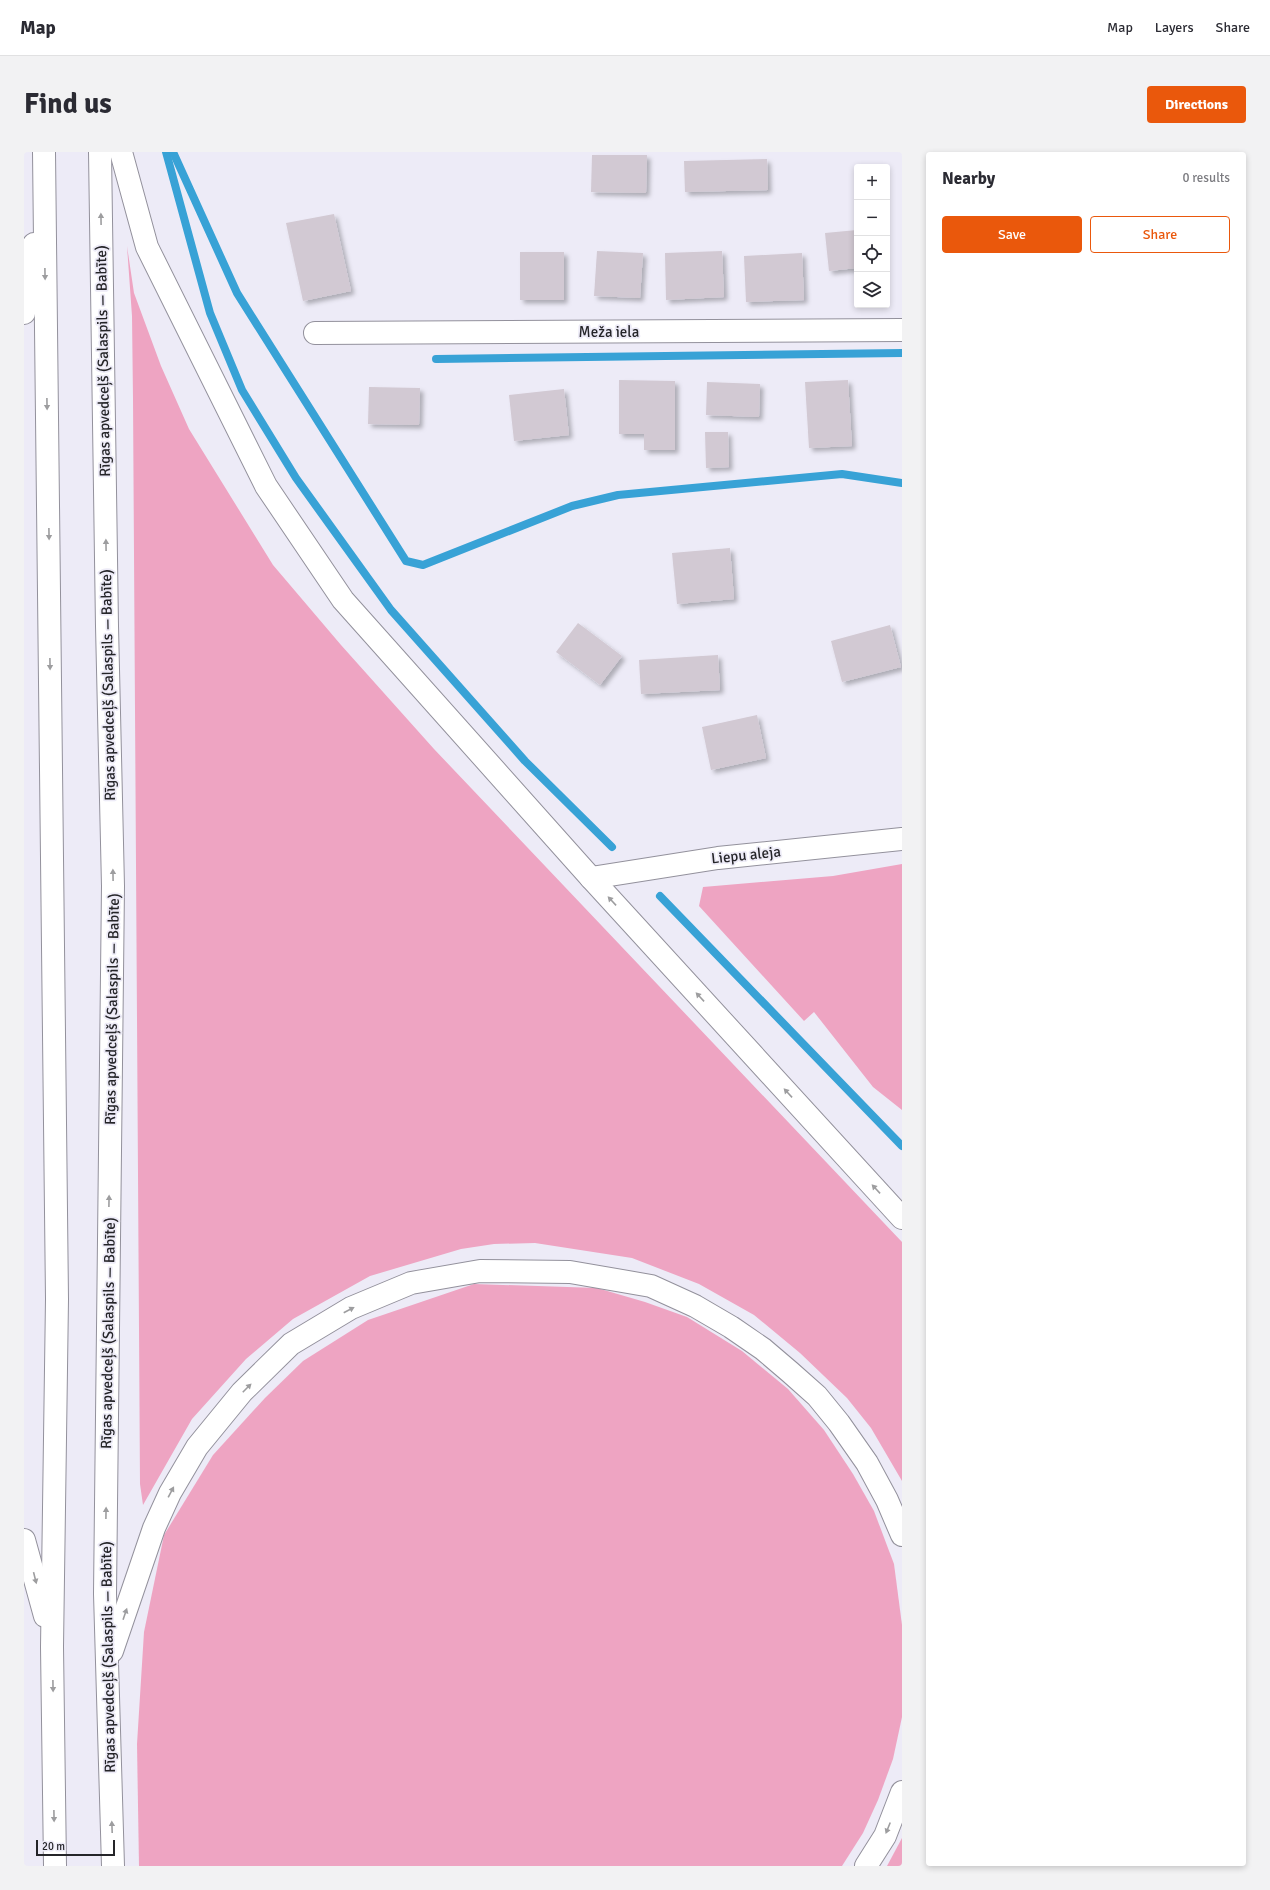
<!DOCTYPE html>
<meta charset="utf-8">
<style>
:root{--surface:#fff;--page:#f2f2f3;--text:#2b2b33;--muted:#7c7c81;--line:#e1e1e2;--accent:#ea580c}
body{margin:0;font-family:Signika,sans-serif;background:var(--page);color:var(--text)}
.controls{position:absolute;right:12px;top:12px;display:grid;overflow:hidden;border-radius:4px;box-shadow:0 2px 6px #0003}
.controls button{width:36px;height:36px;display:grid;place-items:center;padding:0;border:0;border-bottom:1px solid var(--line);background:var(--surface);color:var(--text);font:20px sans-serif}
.scale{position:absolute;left:12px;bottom:10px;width:79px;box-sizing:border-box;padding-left:4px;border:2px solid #252529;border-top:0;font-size:11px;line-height:14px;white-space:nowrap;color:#252529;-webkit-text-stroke:3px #edebf7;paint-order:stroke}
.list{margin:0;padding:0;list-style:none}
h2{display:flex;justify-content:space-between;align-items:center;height:52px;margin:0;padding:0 16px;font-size:17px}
h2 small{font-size:13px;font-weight:400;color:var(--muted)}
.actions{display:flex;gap:8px;padding:12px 16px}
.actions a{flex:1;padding:9px 0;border:1px solid var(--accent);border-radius:4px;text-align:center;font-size:14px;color:var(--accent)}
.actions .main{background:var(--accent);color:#fff}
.icon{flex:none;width:22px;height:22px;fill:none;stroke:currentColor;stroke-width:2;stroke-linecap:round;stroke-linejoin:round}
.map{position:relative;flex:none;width:878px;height:1714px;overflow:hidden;border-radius:4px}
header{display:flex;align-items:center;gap:24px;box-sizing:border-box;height:56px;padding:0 20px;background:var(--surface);border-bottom:1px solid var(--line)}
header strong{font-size:19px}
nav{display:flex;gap:22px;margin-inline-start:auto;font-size:14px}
.intro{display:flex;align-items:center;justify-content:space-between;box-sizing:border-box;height:96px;padding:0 24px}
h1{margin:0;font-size:28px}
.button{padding:10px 18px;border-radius:4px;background:var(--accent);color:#fff;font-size:14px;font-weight:700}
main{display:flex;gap:24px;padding:0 24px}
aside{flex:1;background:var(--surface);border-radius:4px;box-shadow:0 2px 6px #0003}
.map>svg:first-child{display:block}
.green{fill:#eea4c2}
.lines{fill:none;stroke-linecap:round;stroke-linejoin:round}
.stream{stroke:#38a2d6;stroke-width:8}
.building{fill:#d2c9d3;filter:url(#shadow)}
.street-casing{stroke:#93919c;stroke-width:24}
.secondary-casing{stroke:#93919c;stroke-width:24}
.highway-casing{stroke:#93919c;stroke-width:24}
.street{stroke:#fff;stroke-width:22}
.secondary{stroke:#fff;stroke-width:22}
.highway{stroke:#fff;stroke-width:22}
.oneway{fill:#9d9d9f}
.labels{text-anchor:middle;stroke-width:3.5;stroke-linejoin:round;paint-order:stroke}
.street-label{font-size:15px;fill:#252529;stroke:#edebf7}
</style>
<header>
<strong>Map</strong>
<nav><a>Map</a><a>Layers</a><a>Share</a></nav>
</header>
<div class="intro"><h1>Find us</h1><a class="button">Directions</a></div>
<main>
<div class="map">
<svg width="878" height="1714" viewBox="0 0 878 1714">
<defs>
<filter id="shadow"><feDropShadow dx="3.5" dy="3.5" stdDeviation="2" flood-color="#0004"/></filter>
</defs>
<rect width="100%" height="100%" fill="#edebf7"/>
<g class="green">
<path d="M103,94L110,141L137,214L165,277L249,413L317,493L410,597L878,1090V1329L847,1276L823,1246L776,1201L730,1163L675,1132L608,1106L511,1091L470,1092L437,1097L346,1124L269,1167L222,1207L168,1267L119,1353L116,1332L109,247L108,164Z"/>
<path d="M878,712V958L849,935L790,860L780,869L675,754L679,735L809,724Z"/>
<path d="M450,1132L573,1136L621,1150L663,1165L718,1199L764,1237L800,1278L829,1322L850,1359L870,1412L878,1473V1565L869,1607L854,1648L839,1681L818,1714H115L113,1592L120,1480L140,1383L189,1303L241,1246L279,1209L344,1168Z"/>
<path d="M878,1686V1714H863Z"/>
</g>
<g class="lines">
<g class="stream">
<path d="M142,0L186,161L218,238L272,326L367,458L501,609L588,695"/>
<path d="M149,0L213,141L382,409L399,413L548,354L594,343L818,322L878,331"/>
<path d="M412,207L878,201"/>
<path d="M636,744L878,994"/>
</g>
</g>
<g class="building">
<path d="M568,3H623L622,41L567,40Z"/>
<path d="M743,7L744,38L661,40L660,9Z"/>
<path d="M310,62L327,139L279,149L262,71Z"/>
<path d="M833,78V116L805,119L801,81Z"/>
<path d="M573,99L619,101L616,146L570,144Z"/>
<path d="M698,99L700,145L642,148L641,101Z"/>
<rect x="496" y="100" width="44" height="48"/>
<path d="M778,101L780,148L722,150L720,104Z"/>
<path d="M595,228L651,229V298H620V282H595Z"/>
<path d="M824,228L828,294L785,296L781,230Z"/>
<path d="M683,230L736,232L735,265L682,263Z"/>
<path d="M345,235L396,236L395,273L344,272Z"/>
<path d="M540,237L545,283L490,289L485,243Z"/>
<path d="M681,280H704L705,315L682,316Z"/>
<path d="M706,396L710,447L653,452L648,401Z"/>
<path d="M554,471L598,504L576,533L532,500Z"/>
<path d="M866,473L877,515L818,530L807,489Z"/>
<path d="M694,503L696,538L617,542L615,508Z"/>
<path d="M733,563L742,606L687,618L678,575Z"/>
</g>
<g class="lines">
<defs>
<path id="street" d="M291,181L878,178"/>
<path id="secondary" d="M567,726L694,706L878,687"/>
<g id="highway">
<path d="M20,0L33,1147L28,1495L31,1714"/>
<path d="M76,0L83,474L89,734L81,1442L89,1714"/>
<path d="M97,0L123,95L242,334L319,448L567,726L878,1066"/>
<path d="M0,161L10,92"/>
<path d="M0,1388L21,1464"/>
<path d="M88,1499L130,1376L146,1341L173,1295L218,1240L267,1192L327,1156L387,1131L456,1119L546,1120L627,1134L671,1154L707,1175L739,1197L766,1220L793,1244L815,1271L843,1311L863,1348L878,1383"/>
<path d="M842,1714L861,1684L878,1640"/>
</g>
</defs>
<use href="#street" class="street-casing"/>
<use href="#secondary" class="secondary-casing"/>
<use href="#highway" class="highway-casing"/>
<use href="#street" class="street"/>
<use href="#secondary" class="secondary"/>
<use href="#highway" class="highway"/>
</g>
<defs><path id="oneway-solid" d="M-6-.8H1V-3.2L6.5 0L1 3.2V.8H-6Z"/></defs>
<g class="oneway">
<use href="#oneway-solid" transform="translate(77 67) rotate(-91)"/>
<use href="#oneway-solid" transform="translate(21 122) rotate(89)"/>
<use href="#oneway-solid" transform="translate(23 252) rotate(89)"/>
<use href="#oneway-solid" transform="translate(25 382) rotate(89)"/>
<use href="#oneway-solid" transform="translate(82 393) rotate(-91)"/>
<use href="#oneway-solid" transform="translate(26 512) rotate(89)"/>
<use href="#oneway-solid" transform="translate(89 723) rotate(-91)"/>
<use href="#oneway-solid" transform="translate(588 749) rotate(-133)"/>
<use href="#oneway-solid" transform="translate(676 845) rotate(-133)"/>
<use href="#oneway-solid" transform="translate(764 941) rotate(-133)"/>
<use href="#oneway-solid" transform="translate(852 1037) rotate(-133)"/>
<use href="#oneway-solid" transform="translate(85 1049) rotate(-89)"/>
<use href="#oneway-solid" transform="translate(325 1158) rotate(-28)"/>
<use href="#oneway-solid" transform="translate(223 1236) rotate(-45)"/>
<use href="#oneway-solid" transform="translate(147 1340) rotate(-62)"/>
<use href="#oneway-solid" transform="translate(82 1361) rotate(-89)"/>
<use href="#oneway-solid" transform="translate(11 1426) rotate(76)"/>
<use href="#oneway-solid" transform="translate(101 1462) rotate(-71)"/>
<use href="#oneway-solid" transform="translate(29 1534) rotate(89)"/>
<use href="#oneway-solid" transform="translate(30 1664) rotate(89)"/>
<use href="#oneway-solid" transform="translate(88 1675) rotate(-92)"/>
<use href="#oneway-solid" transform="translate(864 1676) rotate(112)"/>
</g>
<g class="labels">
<g class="street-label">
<text x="585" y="185">Meža iela</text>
<text transform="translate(79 209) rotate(-91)" y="5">Rīgas apvedceļš (Salaspils — Babīte)</text>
<text transform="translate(84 533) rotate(-91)" y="5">Rīgas apvedceļš (Salaspils — Babīte)</text>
<text transform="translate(722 703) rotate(-6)" y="5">Liepu aleja</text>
<text transform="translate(88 857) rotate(-89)" y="5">Rīgas apvedceļš (Salaspils — Babīte)</text>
<text transform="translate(84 1181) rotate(-89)" y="5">Rīgas apvedceļš (Salaspils — Babīte)</text>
<text transform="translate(84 1505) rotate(-91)" y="5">Rīgas apvedceļš (Salaspils — Babīte)</text>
</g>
</g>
</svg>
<div class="controls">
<button>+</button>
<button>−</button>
<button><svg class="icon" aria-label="locate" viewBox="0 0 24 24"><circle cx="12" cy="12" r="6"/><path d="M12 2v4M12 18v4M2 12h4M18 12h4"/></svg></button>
<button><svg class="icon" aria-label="layers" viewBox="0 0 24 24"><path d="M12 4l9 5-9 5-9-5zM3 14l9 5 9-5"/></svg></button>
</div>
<div class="scale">20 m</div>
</div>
<aside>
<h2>Nearby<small>0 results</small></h2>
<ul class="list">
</ul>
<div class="actions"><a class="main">Save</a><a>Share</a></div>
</aside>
</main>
